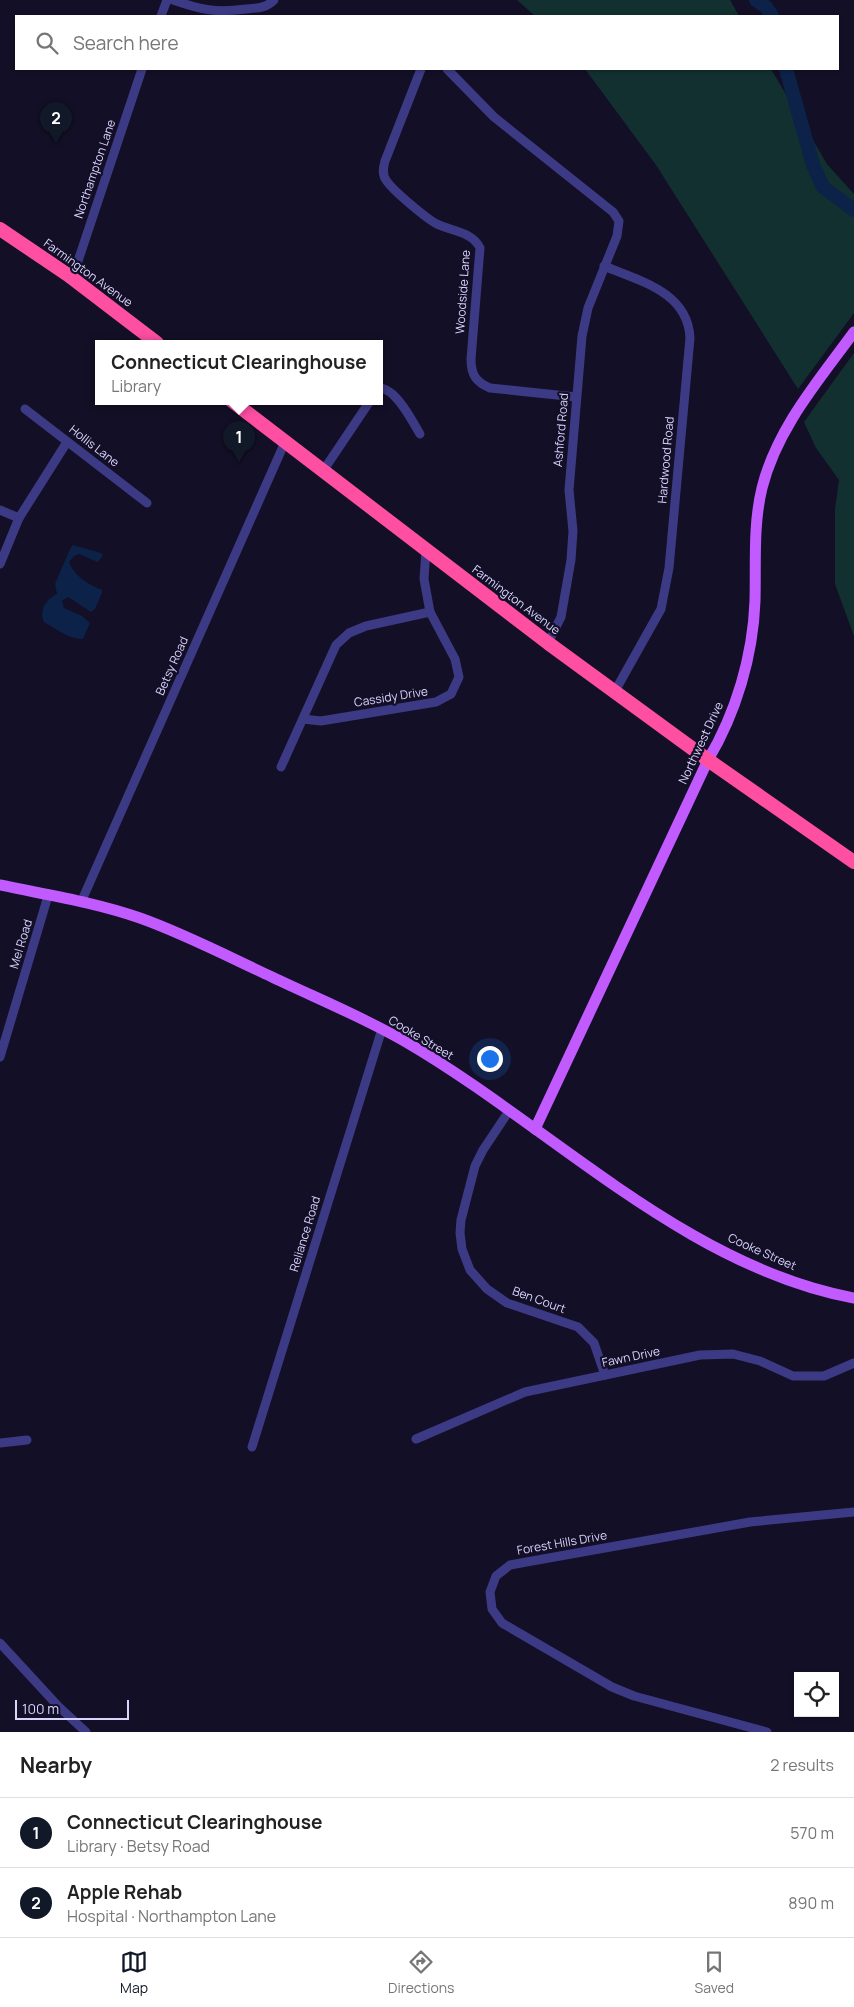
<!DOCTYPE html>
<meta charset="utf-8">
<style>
:root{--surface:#fff;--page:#f6f6f6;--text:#222;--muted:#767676;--line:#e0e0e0;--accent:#111827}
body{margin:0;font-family:Manrope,sans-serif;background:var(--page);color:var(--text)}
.controls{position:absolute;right:15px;bottom:15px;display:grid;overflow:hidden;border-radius:0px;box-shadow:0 1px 4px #0004}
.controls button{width:45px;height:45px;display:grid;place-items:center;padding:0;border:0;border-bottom:1px solid var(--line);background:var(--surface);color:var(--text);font:25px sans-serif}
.scale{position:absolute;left:15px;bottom:12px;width:114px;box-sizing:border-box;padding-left:5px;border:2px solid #d9d4ff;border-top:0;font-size:14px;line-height:18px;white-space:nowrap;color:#d9d4ff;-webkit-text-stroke:4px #130f26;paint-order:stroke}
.you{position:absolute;left:489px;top:1058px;width:18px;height:18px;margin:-12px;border:4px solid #fff;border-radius:50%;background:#1a73e8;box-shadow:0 0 0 8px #1a73e833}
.badge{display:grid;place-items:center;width:32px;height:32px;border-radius:50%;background:var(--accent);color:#fff;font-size:16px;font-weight:700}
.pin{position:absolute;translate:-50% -41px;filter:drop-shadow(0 1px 2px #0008)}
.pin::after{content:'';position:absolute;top:26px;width:18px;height:15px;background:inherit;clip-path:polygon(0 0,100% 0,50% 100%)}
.popup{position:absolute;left:95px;top:340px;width:288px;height:65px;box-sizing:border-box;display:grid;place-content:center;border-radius:0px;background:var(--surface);filter:drop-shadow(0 1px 4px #0005);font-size:16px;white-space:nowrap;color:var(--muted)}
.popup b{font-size:19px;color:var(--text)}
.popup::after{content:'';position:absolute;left:50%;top:100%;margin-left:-10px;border:10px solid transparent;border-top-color:var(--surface)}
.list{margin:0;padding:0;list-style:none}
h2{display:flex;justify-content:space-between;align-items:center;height:65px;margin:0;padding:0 20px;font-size:21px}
h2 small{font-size:16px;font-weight:400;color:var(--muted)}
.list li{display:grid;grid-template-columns:32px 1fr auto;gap:15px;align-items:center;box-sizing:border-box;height:70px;padding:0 20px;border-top:1px solid var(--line)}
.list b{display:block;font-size:19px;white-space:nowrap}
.list p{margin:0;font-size:16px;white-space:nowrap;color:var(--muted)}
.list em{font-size:16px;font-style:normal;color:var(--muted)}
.icon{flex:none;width:28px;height:28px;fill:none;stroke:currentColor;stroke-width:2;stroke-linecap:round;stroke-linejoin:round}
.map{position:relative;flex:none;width:854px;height:1732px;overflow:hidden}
.search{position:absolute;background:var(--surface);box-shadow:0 1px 4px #0004;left:15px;right:15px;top:15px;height:55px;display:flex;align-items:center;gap:12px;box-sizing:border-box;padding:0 18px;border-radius:0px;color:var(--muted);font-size:19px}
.sheet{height:205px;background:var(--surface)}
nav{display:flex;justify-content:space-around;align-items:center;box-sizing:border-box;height:70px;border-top:1px solid var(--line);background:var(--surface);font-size:14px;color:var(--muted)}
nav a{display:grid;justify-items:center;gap:2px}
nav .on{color:var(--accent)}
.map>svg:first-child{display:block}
.green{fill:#12302f}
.water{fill:#0c2248}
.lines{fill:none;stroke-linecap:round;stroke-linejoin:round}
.river{stroke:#0c2248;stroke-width:14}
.minor{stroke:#3d3a85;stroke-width:9}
.major{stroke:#c25bff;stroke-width:11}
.highway{stroke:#ff4fa3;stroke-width:14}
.labels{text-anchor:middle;stroke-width:4.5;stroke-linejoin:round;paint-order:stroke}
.street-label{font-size:12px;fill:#d9d4ff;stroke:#130f26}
</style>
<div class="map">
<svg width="854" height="1732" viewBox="0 0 854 1732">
<rect width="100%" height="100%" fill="#130f26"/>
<g class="green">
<path d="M517,0H730L739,16H535Z"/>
<path d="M585,69H771L827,164L854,194V313L798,389L656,165Z"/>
<path d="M854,353V636L835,584V509L839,480L816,448L804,422Z"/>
</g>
<path class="water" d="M73,545L101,553L103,556L98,562L79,554L74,556L69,562C75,577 88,584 102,590V593L95,609L91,612L68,597L62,601L64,608L82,616L90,623L83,639C70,640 55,628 44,622C39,610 46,599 57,594L55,584L70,549Z"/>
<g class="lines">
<g class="river">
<path d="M756,0L766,7L772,16"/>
<path d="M786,69L813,165L823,187L854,210"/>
</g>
<g class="minor">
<path d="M173,0C202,10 215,13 246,9C258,8 266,8 274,0"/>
<path d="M161,16L167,0"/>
<path d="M421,69L385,161C383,168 382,174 386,180C392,190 427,219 437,224C451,231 473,232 480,248L471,359C471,375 476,382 490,388L576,397"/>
<path d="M447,69L494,117L613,212L619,221L617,236L588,308L582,336L569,490L573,531L571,560L561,617L548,643"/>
<path d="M604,266C640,281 688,292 690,338L669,568L661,609L615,691"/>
<path d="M68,275L77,264L142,69"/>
<path d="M379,388C396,388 412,421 420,434"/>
<path d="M25,409L147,503"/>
<path d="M323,471L370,401"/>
<path d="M0,510L19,518"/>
<path d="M0,564L19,518L67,442"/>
<path d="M303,719L321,721L436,702L451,694L459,677L455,659L430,612"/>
<path d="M281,767L336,645L349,633L366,626L430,612L424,579L426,550"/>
<path d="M82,900L285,442"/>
<path d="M0,1057L48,896"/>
<path d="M509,1111L483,1150L475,1166L461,1220L460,1233L462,1249L470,1270L487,1289L507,1303L578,1327L594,1343L605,1375"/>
<path d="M416,1439L525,1392L700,1355L733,1354L760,1361L793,1376H824L854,1363"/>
<path d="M0,1443L27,1440"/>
<path d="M252,1447L382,1029"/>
<path d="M0,1643L58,1706L86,1732"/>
<path d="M767,1732L634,1696L612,1687L502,1623L492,1609L490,1592L496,1576L510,1565L532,1561L750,1522L854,1512"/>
</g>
<g class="major">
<path d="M0,885C47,895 94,902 140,918C185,934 229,957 272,977C316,998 363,1017 406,1042C550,1126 686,1267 854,1298"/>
<path d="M535,1129L708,760C736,713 753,656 755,601C756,563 753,525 762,488C777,428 819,380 854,332"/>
</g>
<g class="highway">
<path d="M0,229L68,275L157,343"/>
<path d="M232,401L548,643L708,760L854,862"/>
</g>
</g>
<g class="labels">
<g class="street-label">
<text transform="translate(95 169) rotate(-71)" y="4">Northampton Lane</text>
<text transform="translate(88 273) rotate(36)" y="4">Farmington Avenue</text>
<text transform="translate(463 292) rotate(-86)" y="4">Woodside Lane</text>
<text transform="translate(561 430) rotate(-85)" y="4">Ashford Road</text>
<text transform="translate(94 446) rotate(38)" y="4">Hollis Lane</text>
<text transform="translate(666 460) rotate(-85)" y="4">Hardwood Road</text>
<text transform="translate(516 600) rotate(37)" y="4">Farmington Avenue</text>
<text transform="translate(172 666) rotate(-66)" y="4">Betsy Road</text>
<text transform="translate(391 697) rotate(-9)" y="4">Cassidy Drive</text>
<text transform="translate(701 743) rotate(-65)" y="4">Northwest Drive</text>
<text transform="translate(21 944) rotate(-73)" y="4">Mel Road</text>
<text transform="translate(421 1038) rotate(31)" y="4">Cooke Street</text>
<text transform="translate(305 1234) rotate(-73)" y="4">Reliance Road</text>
<text transform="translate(762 1252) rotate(24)" y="4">Cooke Street</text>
<text transform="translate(539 1300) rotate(20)" y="4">Ben Court</text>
<text transform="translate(631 1357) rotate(-12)" y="4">Fawn Drive</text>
<text transform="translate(562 1543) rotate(-10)" y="4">Forest Hills Drive</text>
</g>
</g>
</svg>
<div class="controls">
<button><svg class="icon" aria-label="locate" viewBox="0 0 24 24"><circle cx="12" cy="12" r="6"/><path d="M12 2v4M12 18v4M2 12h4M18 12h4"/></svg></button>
</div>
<div class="scale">100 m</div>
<div class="you"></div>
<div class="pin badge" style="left:239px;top:462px">1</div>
<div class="popup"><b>Connecticut Clearinghouse</b>Library</div>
<div class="pin badge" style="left:56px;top:143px">2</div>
<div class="search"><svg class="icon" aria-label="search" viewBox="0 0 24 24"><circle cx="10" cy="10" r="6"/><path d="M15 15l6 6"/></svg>Search here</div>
</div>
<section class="sheet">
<h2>Nearby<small>2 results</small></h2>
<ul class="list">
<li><span class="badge">1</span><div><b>Connecticut Clearinghouse</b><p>Library · Betsy Road</p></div><em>570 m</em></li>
<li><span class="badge">2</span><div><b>Apple Rehab</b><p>Hospital · Northampton Lane</p></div><em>890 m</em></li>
</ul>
</section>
<nav>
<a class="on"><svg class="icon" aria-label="map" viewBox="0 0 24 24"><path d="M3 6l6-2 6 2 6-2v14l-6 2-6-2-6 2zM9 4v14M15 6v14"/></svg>Map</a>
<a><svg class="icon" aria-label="directions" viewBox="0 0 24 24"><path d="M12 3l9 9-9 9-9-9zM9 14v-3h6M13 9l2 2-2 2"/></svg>Directions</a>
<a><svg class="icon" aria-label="saved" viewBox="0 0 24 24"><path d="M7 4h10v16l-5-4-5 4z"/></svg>Saved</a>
</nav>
